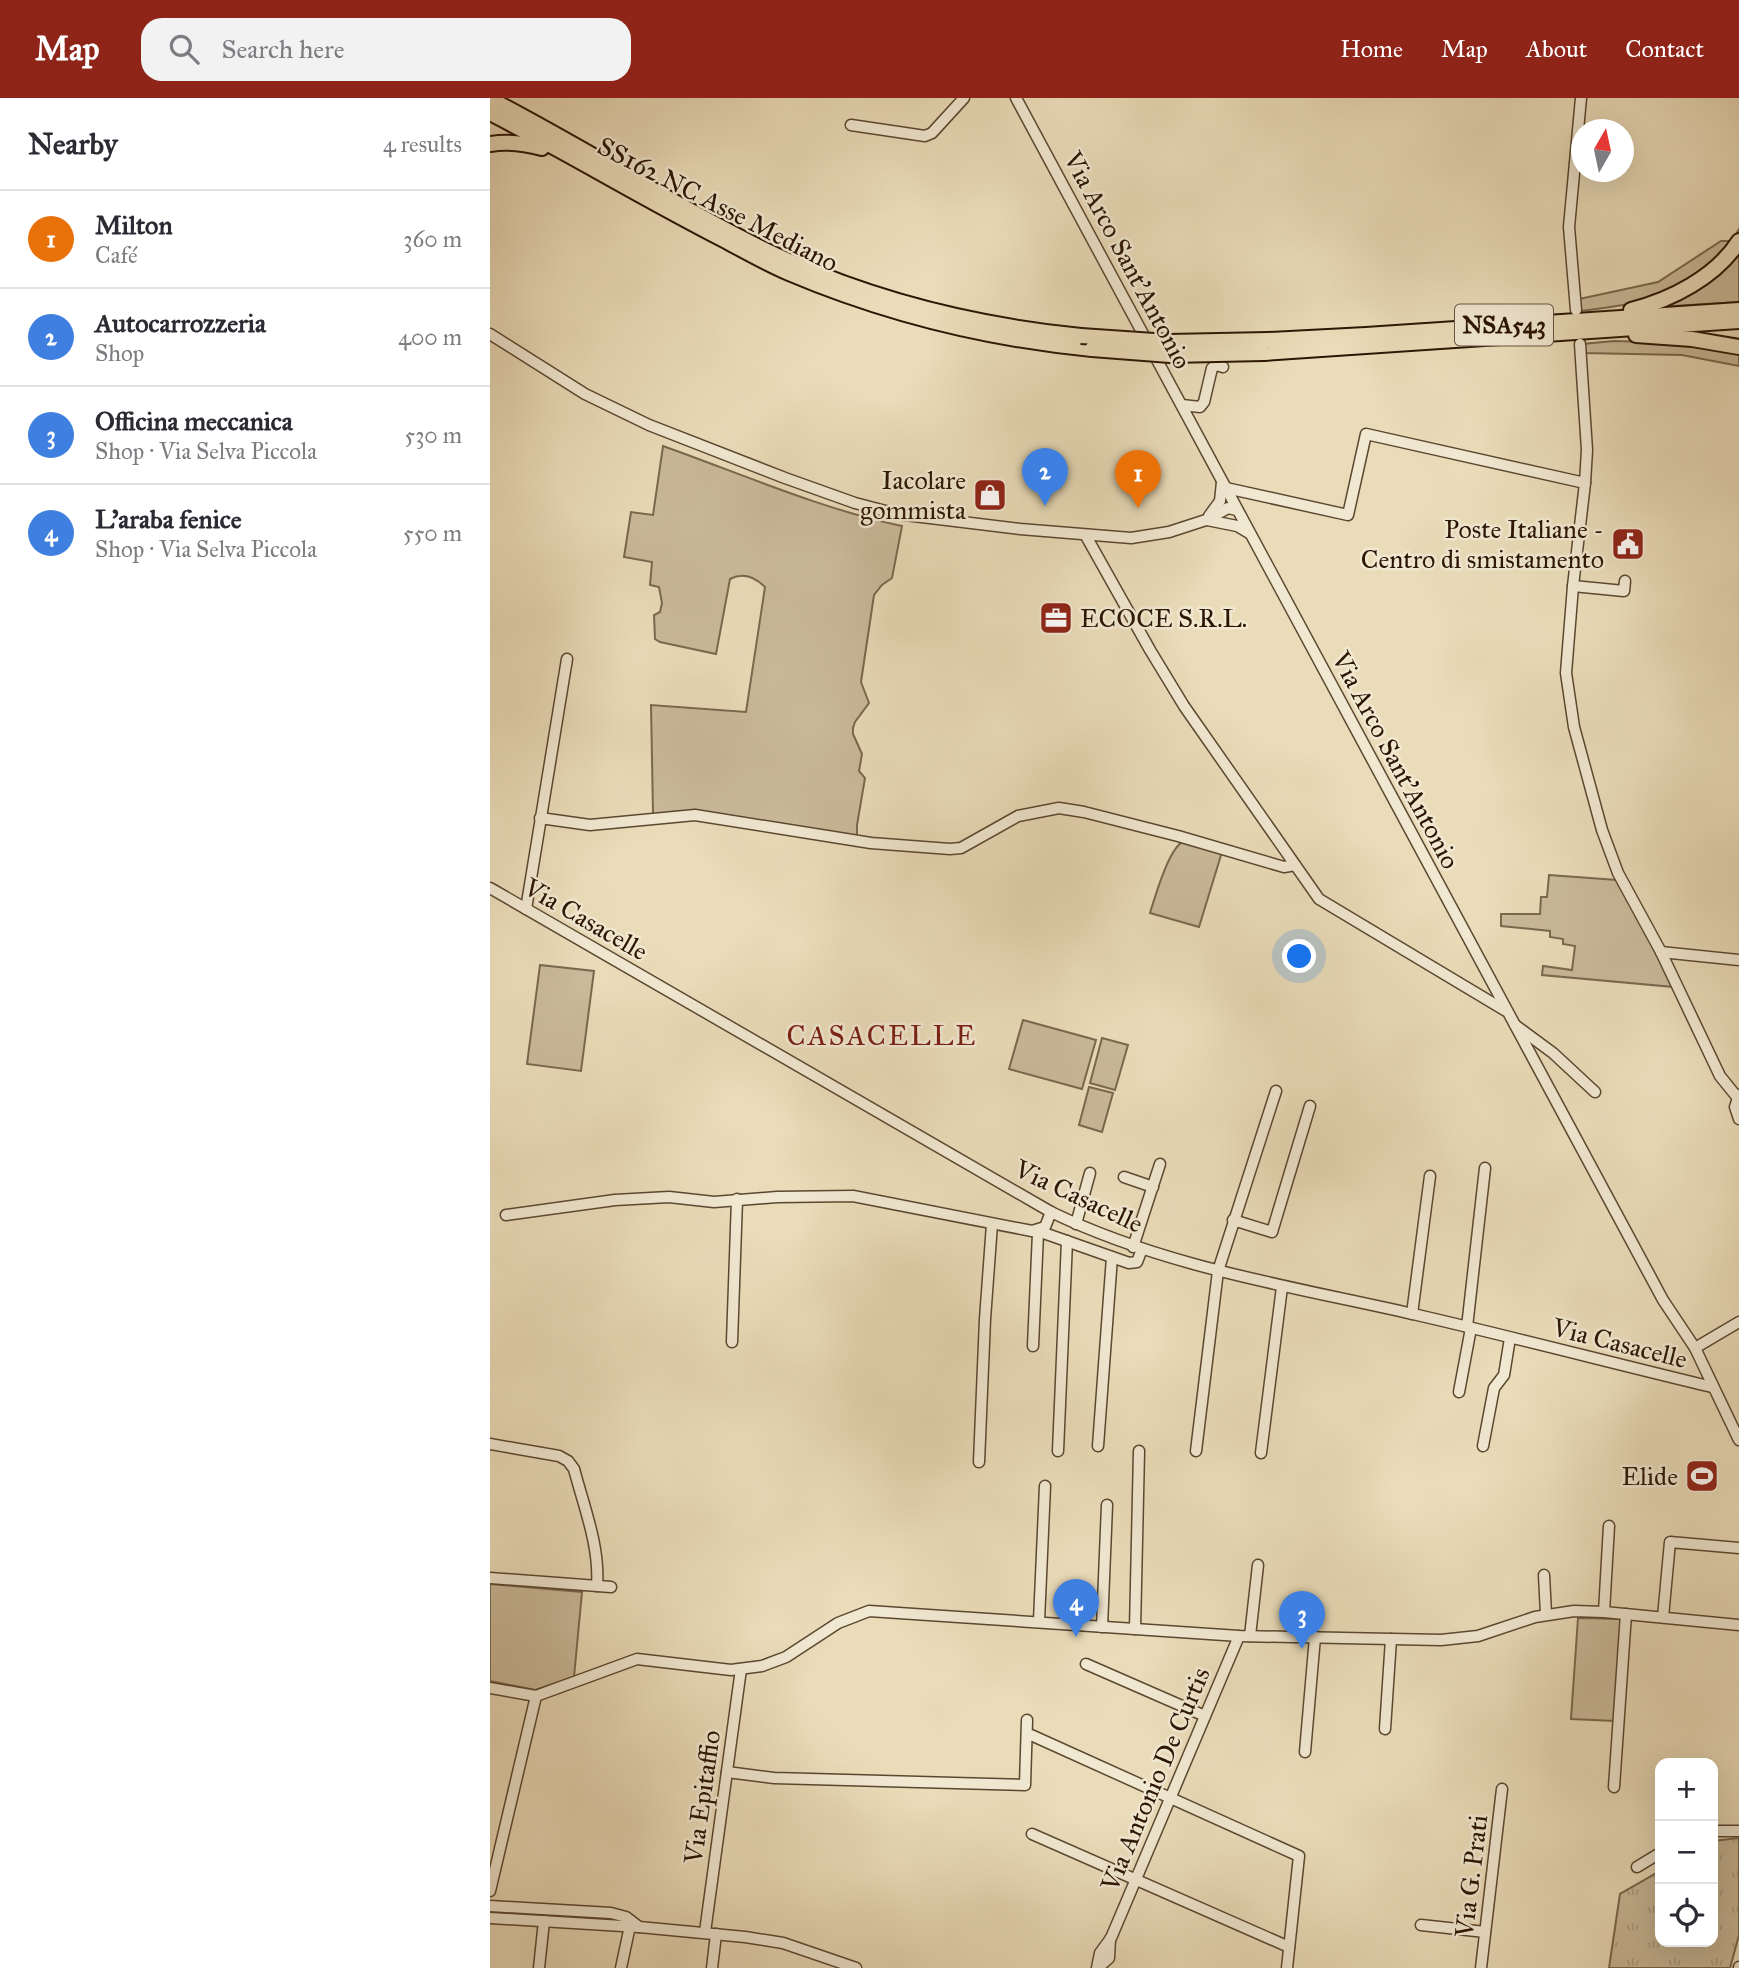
<!DOCTYPE html>
<meta charset="utf-8">
<style>
:root{--surface:#fff;--page:#f2f2f3;--text:#2b2b33;--muted:#7c7c81;--line:#e1e1e2;--accent:#8f2418}
body{margin:0;font-family:"IM FELL Great Primer",serif;background:var(--page);color:var(--text)}
.controls{position:absolute;right:21px;bottom:21px;display:grid;overflow:hidden;border-radius:14px;box-shadow:0 7px 28px #0002}
.controls button{width:63px;height:63px;display:grid;place-items:center;padding:0;border:0;border-bottom:2px solid var(--line);background:var(--surface);color:var(--text);font:35px sans-serif}
.compass{position:absolute;left:1081px;top:21px;width:63px;height:63px;border-radius:50%;background:var(--surface);box-shadow:0 7px 28px #0002;rotate:9deg}
.you{position:absolute;left:810px;top:859px;width:24px;height:24px;margin:-18px;border:5px solid #fff;border-radius:50%;background:#1a73e8;box-shadow:0 0 0 10px #1a73e833}
.badge{display:grid;place-items:center;width:46px;height:46px;border-radius:50%;background:var(--accent);color:#fff;font-size:23px;font-weight:700}
.pin{position:absolute;translate:-50% -58px;filter:drop-shadow(0 2px 4px #0008)}
.pin::after{content:'';position:absolute;top:37px;width:24px;height:21px;background:inherit;clip-path:polygon(0 0,100% 0,50% 100%)}
.list{margin:0;padding:0;list-style:none}
h2{display:flex;justify-content:space-between;align-items:center;height:91px;margin:0;padding:0 28px;font-size:30px}
h2 small{font-size:23px;font-weight:400;color:var(--muted)}
.list li{display:grid;grid-template-columns:46px 1fr auto;gap:21px;align-items:center;box-sizing:border-box;height:98px;padding:0 28px;border-top:2px solid var(--line)}
.list b{display:block;font-size:26px;white-space:nowrap}
.list p{margin:0;font-size:23px;white-space:nowrap;color:var(--muted)}
.list em{font-size:23px;font-style:normal;color:var(--muted)}
.icon{flex:none;width:38px;height:38px;fill:none;stroke:currentColor;stroke-width:2;stroke-linecap:round;stroke-linejoin:round}
.map{position:relative;flex:none;width:1249px;height:1870px;overflow:hidden}
header{display:flex;align-items:center;gap:42px;box-sizing:border-box;height:98px;padding:0 35px;background:var(--accent);color:#fff}
header strong{font-size:33px}
nav{display:flex;gap:38px;margin-inline-start:auto;font-size:24px}
.search{width:490px;height:63px;background:var(--page);display:flex;align-items:center;gap:18px;box-sizing:border-box;padding:0 24px;border-radius:21px;color:var(--muted);font-size:26px}
main{display:flex}
aside{flex:1;background:var(--surface)}
.map>svg:first-child{display:block}
.grass{fill:#caba9a;stroke:#7a684e;stroke-width:2}
.park{fill:url(#park-tufts);stroke:#7a684e;stroke-width:2}
.lines{fill:none;stroke-linecap:round;stroke-linejoin:round}
.minor-casing{stroke:#5b4730;stroke-width:13}
.highway-casing{stroke:#2b1503;stroke-width:18}
.minor{stroke:#f1e8d2;stroke-width:10}
.highway{stroke:#eadcb9;stroke-width:14}
.highway-bridge-casing{stroke:#2b1503;stroke-width:18;stroke-linecap:butt}
.highway-bridge{stroke:#eadcb9;stroke-width:14}
.labels{text-anchor:middle;stroke-width:5;stroke-linejoin:round;paint-order:stroke}
.shield{fill:#f1e8d2;stroke:#665441;stroke-width:2}
.shield-label{font-size:24px;font-weight:bold;fill:#2b1503}
.street-label{font-size:26px;fill:#2b1503;stroke:#f1e8d2}
.poi-label{font-size:26px;fill:#2b1503;stroke:#f1e8d2;text-anchor:end}
.neighbourhood-label{font-size:28px;letter-spacing:2px;fill:#7a1f14;stroke:#f1e8d2}
</style>
<header>
<strong>Map</strong>
<div class="search"><svg class="icon" aria-label="search" viewBox="0 0 24 24"><circle cx="10" cy="10" r="6"/><path d="M15 15l6 6"/></svg>Search here</div>
<nav><a>Home</a><a>Map</a><a>About</a><a>Contact</a></nav>
</header>
<main>
<aside>
<h2>Nearby<small>4 results</small></h2>
<ul class="list">
<li><span class="badge" style="background:#e8710a">1</span><div><b>Milton</b><p>Café</p></div><em>360 m</em></li>
<li><span class="badge" style="background:#3f7fe0">2</span><div><b>Autocarrozzeria</b><p>Shop</p></div><em>400 m</em></li>
<li><span class="badge" style="background:#3f7fe0">3</span><div><b>Officina meccanica</b><p>Shop · Via Selva Piccola</p></div><em>530 m</em></li>
<li><span class="badge" style="background:#3f7fe0">4</span><div><b>L'araba fenice</b><p>Shop · Via Selva Piccola</p></div><em>550 m</em></li>
</ul>
</aside>
<div class="map">
<svg width="1249" height="1870" viewBox="0 0 1249 1870">
<defs>
<pattern id="park-tufts" width="24" height="20" patternUnits="userSpaceOnUse" patternTransform="scale(1.75)"><rect width="24" height="20" fill="#caba9a"/><path d="M3 7l-1-3M5 7V3M7 7l1-3M15 17l-1-3M17 17v-4M19 17l1-3" fill="none" stroke="#ae9f83"/></pattern>
</defs>
<rect width="100%" height="100%" fill="#eadcb9"/>
<filter id="stains"><feTurbulence type="fractalNoise" baseFrequency=".00286" numOctaves="4"/><feColorMatrix values="0 0 0 0 .2 0 0 0 0 .09 0 0 0 0 .02 0 0 0 .5 -.17"/></filter>
<radialGradient id="worn" r=".72"><stop offset=".6" stop-color="#630" stop-opacity="0"/><stop offset="1" stop-color="#630" stop-opacity=".3"/></radialGradient>
<g class="grass">
<path d="M1249,131V147C1229,160 1211,175 1190,187C1161,205 1124,209 1090,213L1089,201L1168,184L1231,143H1242Z"/>
<path d="M1249,153V204L1168,209Z"/>
<path d="M1124,243L1195,245L1249,254V268L1192,257L1093,255L1092,246Z"/>
<path d="M173,348C249,375 334,412 412,428L402,480L392,487L384,497L371,584L379,605L365,624L363,630V636L372,656L369,673L375,680L367,727V739L164,717L163,715L161,607L256,614L275,489C265,479 253,474 240,481L226,556L170,544L165,541L164,517L170,514L172,505L169,489L160,487L162,464L134,459L141,414L163,417Z"/>
<path d="M694,743L732,754L709,829L660,815C665,799 679,749 694,743Z"/>
<path d="M1059,777L1127,782L1184,889L1052,877L1053,868L1082,872L1085,848L1073,846V841L1060,839V833L1011,828V816H1050L1051,799H1057Z"/>
<path d="M50,867L104,873L91,973L37,966Z"/>
<path d="M533,922L606,942L592,991L519,971Z"/>
<path d="M612,940L638,947L625,992L600,985Z"/>
<path d="M599,989L623,995L612,1034L589,1027Z"/>
<path d="M0,1486L92,1494L84,1579L45,1592L0,1583Z"/>
<path d="M1088,1520L1133,1521L1125,1623L1081,1621Z"/>
</g>
<path class="park" d="M1249,1740V1837L1240,1870H1119L1130,1796L1170,1773V1844H1223V1743Z"/>
<g class="lines">
<defs>
<g id="minor">
<path d="M526,0L1173,1202L1205,1250L1249,1342"/>
<path d="M361,27L435,38L442,35L474,0"/>
<path d="M1086,212L1079,129L1091,0"/>
<path d="M0,236L95,296L159,327L295,380L365,405L407,416L530,431L641,440L679,434L716,422L738,410L747,412"/>
<path d="M1090,246L1097,352L1095,385"/>
<path d="M692,307L710,309L714,304L722,270L727,267L733,269"/>
<path d="M736,390L858,417L876,336L1095,385L1083,488L1076,575L1084,629L1112,732L1128,775L1171,854L1230,978L1247,999"/>
<path d="M719,418L730,403L732,384"/>
<path d="M717,422L747,428L759,435"/>
<path d="M596,438L660,552L694,608L829,801L1016,913"/>
<path d="M1083,488L1134,493L1135,483"/>
<path d="M50,720L100,727L205,717L381,745L460,751L471,750L528,718L569,710L594,714L688,738L794,769L805,767"/>
<path d="M0,790L561,1114C675,1169 800,1188 923,1216C1023,1239 1122,1265 1222,1289"/>
<path d="M36,811L77,561"/>
<path d="M1171,854L1249,862"/>
<path d="M1025,927L1063,955L1105,994"/>
<path d="M1249,997L1245,1009L1249,1021"/>
<path d="M634,1079L663,1089"/>
<path d="M16,1117L125,1102L179,1099L224,1104L287,1099L363,1098L542,1133L555,1129L561,1114"/>
<path d="M743,1122L782,1134L820,1008"/>
<path d="M586,1126L600,1075"/>
<path d="M548,1133L639,1165L647,1164L652,1151"/>
<path d="M643,1149L670,1066"/>
<path d="M922,1216L940,1078"/>
<path d="M977,1229L995,1070"/>
<path d="M242,1244L247,1101"/>
<path d="M543,1248L548,1135"/>
<path d="M1205,1250L1249,1224"/>
<path d="M969,1294L981,1230"/>
<path d="M0,1346L69,1358L78,1363L84,1371C94,1409 110,1449 107,1488"/>
<path d="M608,1348L622,1159"/>
<path d="M993,1348L1004,1290L1014,1277L1020,1240"/>
<path d="M568,1353L577,1143"/>
<path d="M706,1353L728,1173L786,993"/>
<path d="M771,1355L792,1189"/>
<path d="M489,1364L495,1221L502,1126"/>
<path d="M1054,1477L1056,1516"/>
<path d="M0,1480L121,1489"/>
<path d="M1114,1514L1119,1428"/>
<path d="M1173,1519L1180,1444L1249,1450"/>
<path d="M549,1523L555,1388"/>
<path d="M612,1529L617,1407"/>
<path d="M645,1531L649,1353"/>
<path d="M760,1538L768,1467"/>
<path d="M596,1566L715,1618"/>
<path d="M0,1590L46,1598L147,1561L241,1572L272,1568L296,1559L348,1525L379,1513L749,1538L951,1542L988,1538L1045,1519L1084,1513L1114,1514L1249,1527"/>
<path d="M895,1631L901,1541"/>
<path d="M541,1637L809,1758L797,1870"/>
<path d="M815,1654L825,1539"/>
<path d="M237,1674L284,1680L535,1687L537,1622"/>
<path d="M1124,1689L1136,1516"/>
<path d="M1223,1733H1249"/>
<path d="M542,1736L799,1849"/>
<path d="M1147,1769L1170,1755"/>
<path d="M0,1793L46,1598"/>
<path d="M0,1808L121,1815L136,1819L149,1829"/>
<path d="M0,1820L149,1829L255,1839L293,1845L366,1870"/>
<path d="M931,1827L995,1834"/>
<path d="M215,1834L251,1571"/>
<path d="M49,1870L54,1823"/>
<path d="M131,1870L141,1823"/>
<path d="M222,1870L226,1836"/>
<path d="M607,1870L610,1855L621,1840L749,1538"/>
<path d="M608,1870L619,1860L620,1841"/>
<path d="M991,1870L1012,1691"/>
<path d="M1249,1870V1869"/>
</g>
<g id="highway">
<path d="M0,1C93,49 181,106 275,152C374,200 482,227 591,238"/>
<path d="M0,15C80,56 157,103 238,144C258,155 278,166 299,175C396,216 498,241 602,251"/>
<path d="M0,46C18,43 34,45 52,50"/>
<path d="M1141,212C1181,202 1226,179 1249,143"/>
<path d="M1146,237L1202,241L1249,249"/>
<path d="M778,242L876,237L1249,212"/>
<path d="M774,255L1249,223"/>
</g>
</defs>
<use href="#minor" class="minor-casing"/>
<use href="#highway" class="highway-casing"/>
<use href="#minor" class="minor"/>
<use href="#highway" class="highway"/>
<defs>
<g id="highway-bridge">
<path d="M591,238L679,244L778,242"/>
<path d="M602,251L680,257L774,255"/>
</g>
</defs>
<use href="#highway-bridge" class="highway-bridge-casing"/>
<use href="#highway-bridge" class="highway-bridge"/>
</g>
<defs>
<symbol id="shop-square" viewBox="-11 -11 22 22"><rect x="-9" y="-9" width="18" height="18" rx="4" fill="#8f2418" stroke="#f1e8d2"/><path d="M-5-2.5h2.3a2.7 3.5 0 0 1 5.4 0H5L5.5 6h-11ZM-1.5-2.5h3a1.5 2.3 0 0 0-3 0Z" fill="#fff"/></symbol>
<symbol id="civic-square" viewBox="-11 -11 22 22"><rect x="-9" y="-9" width="18" height="18" rx="4" fill="#8f2418" stroke="#f1e8d2"/><path d="M-.6-6.5H3V-4.5H.6V-3L4-1V1h2V6H-6V1h2V-1L-.6-3ZM-1.2 2.5V6h2.4V2.5Z" fill="#fff"/></symbol>
<symbol id="office-square" viewBox="-11 -11 22 22"><rect x="-9" y="-9" width="18" height="18" rx="4" fill="#8f2418" stroke="#f1e8d2"/><path d="M-6-3h4V-5.5h4V-3h4V5H-6ZM-1-4.5V-3h2v-1.5ZM-6 0V1H6V0Z" fill="#fff"/></symbol>
<symbol id="stadium-square" viewBox="-11 -11 22 22"><rect x="-9" y="-9" width="18" height="18" rx="4" fill="#8f2418" stroke="#f1e8d2"/><path d="M0-5a6.5 5 0 1 0 0 10a6.5 5 0 1 0 0-10ZM-3.5-1.8h7v3.6h-7Z" fill="#fff"/></symbol>
</defs>
<g fill-rule="evenodd">
<use href="#shop-square" x="481" y="378" width="38" height="38"/>
<use href="#civic-square" x="1119" y="427" width="38" height="38"/>
<use href="#office-square" x="547" y="501" width="38" height="38"/>
<use href="#stadium-square" x="1193" y="1359" width="38" height="38"/>
</g>
<g class="labels">
<rect class="shield" x="965" y="206.5" width="98" height="41" rx="5"/>
<g class="shield-label">
<text x="1014" y="235">NSA543</text>
</g>
<g class="street-label">
<text transform="translate(228 106) rotate(27)" y="9">SS162 NC Asse Mediano</text>
<text transform="translate(638 162) rotate(62)" y="9">Via Arco Sant'Antonio</text>
<text transform="translate(906 662) rotate(62)" y="9">Via Arco Sant'Antonio</text>
<text transform="translate(96 821) rotate(30)" y="9">Via Casacelle</text>
<text transform="translate(589 1098) rotate(25)" y="9">Via Casacelle</text>
<text transform="translate(1130 1245) rotate(14)" y="9">Via Casacelle</text>
<text transform="translate(665 1681) rotate(-67)" y="9">Via Antonio De Curtis</text>
<text transform="translate(212 1699) rotate(-82)" y="9">Via Epitaffio</text>
<text transform="translate(981 1778) rotate(-83)" y="9">Via G. Prati</text>
</g>
<g class="poi-label">
<text x="476" y="391">Iacolare<tspan x="476" dy="30">gommista</tspan></text>
<text x="1114" y="440">Poste Italiane -<tspan x="1114" dy="30">Centro di smistamento</tspan></text>
<text x="590" y="529" text-anchor="start">ECOCE S.R.L.</text>
<text x="1188" y="1387">Elide</text>
</g>
<g class="neighbourhood-label">
<text x="392" y="947">CASACELLE</text>
</g>
</g>
<rect width="100%" height="100%" filter="url(#stains)"/>
<rect width="100%" height="100%" fill="url(#worn)"/>
</svg>
<div class="controls">
<button>+</button>
<button>−</button>
<button><svg class="icon" aria-label="locate" viewBox="0 0 24 24"><circle cx="12" cy="12" r="6"/><path d="M12 2v4M12 18v4M2 12h4M18 12h4"/></svg></button>
</div>
<svg class="compass" viewBox="-18 -18 36 36"><path d="M0-13l5 13h-10z" fill="#e53935"/><path d="M0 13l5-13h-10z" fill="#7c7c81"/></svg>
<div class="you"></div>
<div class="pin badge" style="left:648px;top:410px;background:#e8710a">1</div>
<div class="pin badge" style="left:555px;top:408px;background:#3f7fe0">2</div>
<div class="pin badge" style="left:812px;top:1551px;background:#3f7fe0">3</div>
<div class="pin badge" style="left:586px;top:1539px;background:#3f7fe0">4</div>
</div>
</main>
